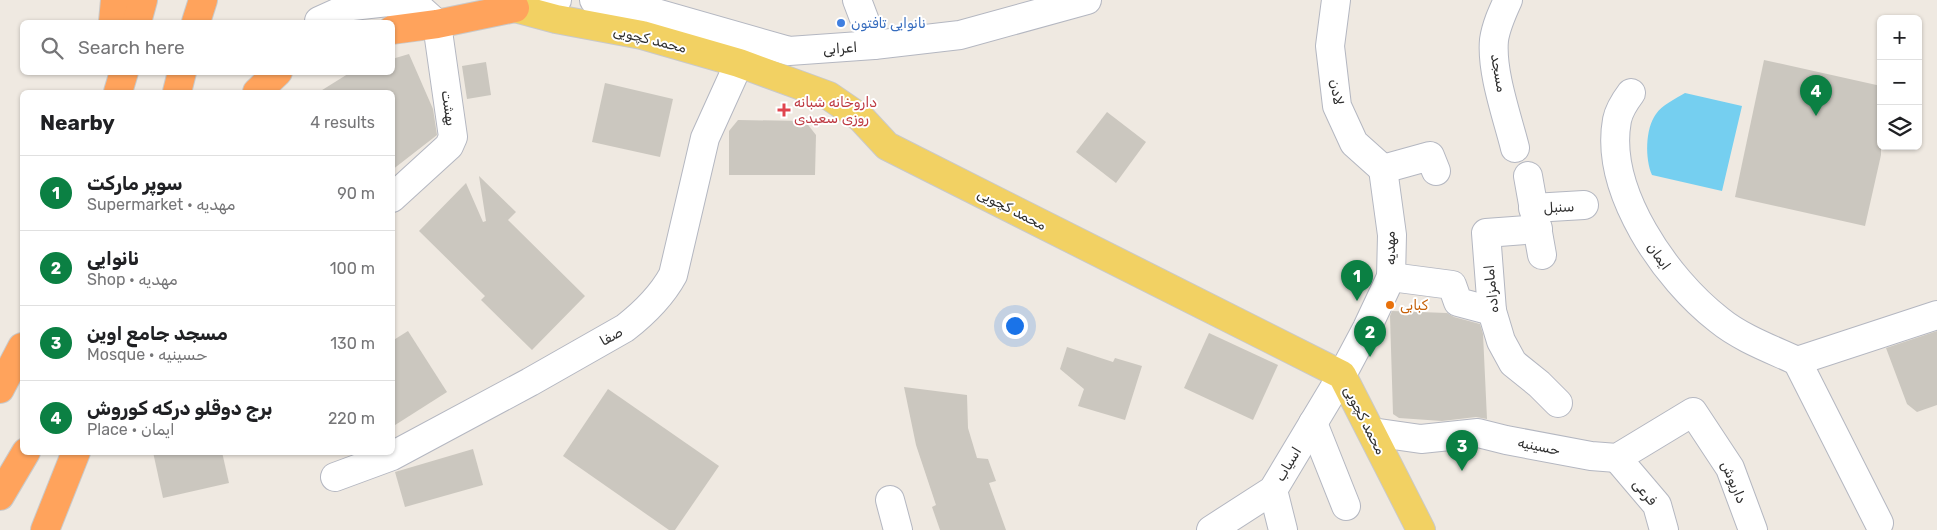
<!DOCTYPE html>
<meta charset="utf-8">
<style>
:root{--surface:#fff;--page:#f6f6f6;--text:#202124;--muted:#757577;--line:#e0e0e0;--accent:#0b8043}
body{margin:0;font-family:Rubik,"Noto Naskh Arabic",sans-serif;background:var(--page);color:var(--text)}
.controls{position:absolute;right:15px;top:15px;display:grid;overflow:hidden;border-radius:8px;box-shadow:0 1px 4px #0004}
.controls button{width:45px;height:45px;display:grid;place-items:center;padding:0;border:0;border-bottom:1px solid var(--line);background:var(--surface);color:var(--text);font:25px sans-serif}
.you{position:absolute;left:1014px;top:325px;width:18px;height:18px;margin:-12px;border:4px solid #fff;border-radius:50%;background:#1a73e8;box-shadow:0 0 0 8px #1a73e833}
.badge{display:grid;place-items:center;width:32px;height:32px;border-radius:50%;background:var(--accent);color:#fff;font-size:16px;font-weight:700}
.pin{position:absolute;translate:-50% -41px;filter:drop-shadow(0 1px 2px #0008)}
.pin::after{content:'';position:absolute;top:26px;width:18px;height:15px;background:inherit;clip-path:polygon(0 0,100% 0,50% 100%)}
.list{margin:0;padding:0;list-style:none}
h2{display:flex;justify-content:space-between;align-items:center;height:65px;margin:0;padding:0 20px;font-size:21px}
h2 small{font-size:16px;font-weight:400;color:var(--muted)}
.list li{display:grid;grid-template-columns:32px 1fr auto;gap:15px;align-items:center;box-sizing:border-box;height:75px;padding:0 20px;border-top:1px solid var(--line)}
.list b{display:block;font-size:19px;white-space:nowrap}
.list p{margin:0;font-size:16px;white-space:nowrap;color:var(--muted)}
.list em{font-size:16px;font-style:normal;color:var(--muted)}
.icon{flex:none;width:28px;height:28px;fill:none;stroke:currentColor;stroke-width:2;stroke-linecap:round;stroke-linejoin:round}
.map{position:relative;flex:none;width:1937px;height:530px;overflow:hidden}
.search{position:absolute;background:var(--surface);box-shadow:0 1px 4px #0004;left:20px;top:20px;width:375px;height:55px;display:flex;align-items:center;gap:12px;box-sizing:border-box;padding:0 18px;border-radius:8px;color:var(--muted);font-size:19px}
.panel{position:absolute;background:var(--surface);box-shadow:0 1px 4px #0004;left:20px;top:90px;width:375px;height:365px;border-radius:8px}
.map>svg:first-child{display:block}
.water{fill:#75cff0}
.building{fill:#cbc7bf}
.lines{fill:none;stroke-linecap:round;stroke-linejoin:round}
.minor-casing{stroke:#b4b7c1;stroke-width:30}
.major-casing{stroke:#c9c9c9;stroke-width:30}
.highway-casing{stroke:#c9c9c9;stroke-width:30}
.minor{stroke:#fff;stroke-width:28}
.major{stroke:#f2d163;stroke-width:28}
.highway{stroke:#ffa35c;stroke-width:28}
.shop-dot{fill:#3f7fe0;stroke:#fff;stroke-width:2}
.health-dot{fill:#e0444e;stroke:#fff;stroke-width:2}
.food-dot{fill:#e8710a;stroke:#fff;stroke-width:2}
.labels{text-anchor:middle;stroke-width:4;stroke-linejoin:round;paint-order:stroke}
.shop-label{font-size:14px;fill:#366cbe;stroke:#fff;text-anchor:start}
.street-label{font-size:14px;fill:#2e2e2e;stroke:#fff}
.health-label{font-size:14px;fill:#be3a42;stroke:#fff;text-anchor:start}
.food-label{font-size:14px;fill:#c56008;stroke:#fff;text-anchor:start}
</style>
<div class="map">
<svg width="1937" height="530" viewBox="0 0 1937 530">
<rect width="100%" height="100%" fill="#efe9e1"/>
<path class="water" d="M1685,93L1742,106L1722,191L1652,175C1645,159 1645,129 1656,114C1662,105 1675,99 1685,93Z"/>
<g class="building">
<path d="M409,54L433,109L437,135L392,170V92H319L351,72H392V59Z"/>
<path d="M1764,60L1881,86V155L1865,226L1735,197Z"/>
<path d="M486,62L491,95L467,99L462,66Z"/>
<path d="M605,83L673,99L660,157L592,142Z"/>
<path d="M1107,112L1146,142L1116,183L1076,152Z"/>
<path d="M738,120L805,121L816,135L815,175H729V131Z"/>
<path d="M479,176L516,212L508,220L585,296L532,350L481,300L485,296L419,231L466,183L483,222L486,221Z"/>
<path d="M1392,311L1447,313L1454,317L1480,324L1483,334L1487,419L1476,417L1442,421L1399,418L1393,414L1390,316Z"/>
<path d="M408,331L447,392L392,427V341Z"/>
<path d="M1937,331V405L1917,412L1907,404L1886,348Z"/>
<path d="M1209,333L1278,365L1253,420L1184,388Z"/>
<path d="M1067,347L1113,362L1115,358L1142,366L1125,420L1078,406L1084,389L1060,369Z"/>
<path d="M904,387L967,395L968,428L977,458L988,459L996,481L989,483L1006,530H940L932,507L936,505L916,445Z"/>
<path d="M608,389L719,466L675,530H669L563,456Z"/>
<path d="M473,449L483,485L405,507L395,472Z"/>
<path d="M153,452H222L229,483L163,498Z"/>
</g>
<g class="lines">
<defs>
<g id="minor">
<path d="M594,0L635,7L789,51L874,45L960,35L1087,0"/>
<path d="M857,0L874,45"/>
<path d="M1336,0L1330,46L1337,106L1354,143L1383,169"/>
<path d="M1508,0C1502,13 1496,26 1494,40C1491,72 1507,116 1515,148"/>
<path d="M515,8L557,0"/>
<path d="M319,21L352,6L388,2L416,5L437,24L453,137L449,146L392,198"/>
<path d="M1631,93C1625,101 1619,110 1617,120C1604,191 1666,279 1719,320C1741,338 1771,349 1797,361"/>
<path d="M1383,169L1430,156L1436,171"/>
<path d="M1528,176L1542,255"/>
<path d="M1533,208L1584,205"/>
<path d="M1538,229L1486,233L1492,311L1501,341L1513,363L1539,384L1558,403"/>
<path d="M1391,277L1452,285L1458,302L1492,311"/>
<path d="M1797,361L1879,523"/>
<path d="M1797,361L1937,315"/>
<path d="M1313,423L1346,506"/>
<path d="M1372,432L1421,439L1478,433L1506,440L1591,456L1617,458L1693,412L1730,468L1753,530"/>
<path d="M1617,458L1657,505L1664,530"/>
<path d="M335,477L392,456L530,382L625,328C643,314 662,295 673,275L705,138L739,63"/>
<path d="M1273,490L1283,530"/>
<path d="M890,500L898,530"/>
<path d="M1211,530L1273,490L1342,375L1367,328L1391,277L1392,235L1383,169"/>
</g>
<path id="major" d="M515,8L556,19L642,35L739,63L829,96L861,118L887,146L1342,375L1421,530"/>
<g id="highway">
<path d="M113,22L115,0"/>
<path d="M137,22L143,0"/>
<path d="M196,22L203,0"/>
<path d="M392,30L437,24L515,8"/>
<path d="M118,92L124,72"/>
<path d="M177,92L182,72"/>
<path d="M257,92L278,72"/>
<path d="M0,389L22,347"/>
<path d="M0,496L26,452"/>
<path d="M45,530L76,452"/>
</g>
</defs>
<use href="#minor" class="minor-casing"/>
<use href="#major" class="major-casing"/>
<use href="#highway" class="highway-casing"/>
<use href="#minor" class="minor"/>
<use href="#major" class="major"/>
<use href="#highway" class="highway"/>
</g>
<circle class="shop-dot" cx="841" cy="23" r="5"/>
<path class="health-dot" d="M781.5 102.5h5v5h5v5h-5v5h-5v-5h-5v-5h5z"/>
<circle class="food-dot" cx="1390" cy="305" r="5"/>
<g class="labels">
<g class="shop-label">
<text x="851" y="28">نانوایی تافتون</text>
</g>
<g class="street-label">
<text transform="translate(650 39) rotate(14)" y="5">محمد کچویی</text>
<text transform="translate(840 48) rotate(-4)" y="5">اعرابی</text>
<text transform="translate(1499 73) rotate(80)" y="5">مسجد</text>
<text transform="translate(1337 92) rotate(81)" y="5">لادن</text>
<text transform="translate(449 108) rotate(82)" y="5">بهشت</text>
<text transform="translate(1559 207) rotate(-3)" y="5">سنبل</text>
<text transform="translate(1012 209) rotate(27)" y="5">محمد کچویی</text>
<text transform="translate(1390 248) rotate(-91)" y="5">مهدیه</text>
<text transform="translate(1659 256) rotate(54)" y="5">ایمان</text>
<text transform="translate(1491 289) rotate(-96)" y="5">امامزاده</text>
<text transform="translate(611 336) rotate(-30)" y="5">صفا</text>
<text transform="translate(1365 420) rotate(63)" y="5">محمد کچویی</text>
<text transform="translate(1539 446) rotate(11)" y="5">حسینیه</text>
<text transform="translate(1288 464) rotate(-59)" y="5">اسیاب</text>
<text transform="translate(1734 482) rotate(67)" y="5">داریوش</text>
<text transform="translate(1645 492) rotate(51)" y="5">فرعی</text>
</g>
<g class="health-label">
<text x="794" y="107">داروخانه شبانه<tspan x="794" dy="16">روزی سعیدی</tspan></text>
</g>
<g class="food-label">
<text x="1400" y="310">کبابی</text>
</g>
</g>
</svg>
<div class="controls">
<button>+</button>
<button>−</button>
<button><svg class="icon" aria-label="layers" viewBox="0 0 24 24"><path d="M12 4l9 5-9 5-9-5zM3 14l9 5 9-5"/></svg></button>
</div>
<div class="you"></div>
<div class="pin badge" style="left:1357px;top:301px">1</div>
<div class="pin badge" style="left:1370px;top:357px">2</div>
<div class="pin badge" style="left:1462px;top:471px">3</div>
<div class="pin badge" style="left:1816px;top:116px">4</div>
<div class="search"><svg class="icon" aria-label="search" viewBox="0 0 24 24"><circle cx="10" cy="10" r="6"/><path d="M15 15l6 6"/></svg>Search here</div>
<section class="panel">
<h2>Nearby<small>4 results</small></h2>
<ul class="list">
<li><span class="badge">1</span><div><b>سوپر مارکت</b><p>Supermarket · مهدیه</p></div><em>90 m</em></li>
<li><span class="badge">2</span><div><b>نانوایی</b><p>Shop · مهدیه</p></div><em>100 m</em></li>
<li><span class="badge">3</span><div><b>مسجد جامع اوین</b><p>Mosque · حسینیه</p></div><em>130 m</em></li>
<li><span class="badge">4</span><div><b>برج دوقلو درکه کوروش</b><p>Place · ایمان</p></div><em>220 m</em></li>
</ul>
</section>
</div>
